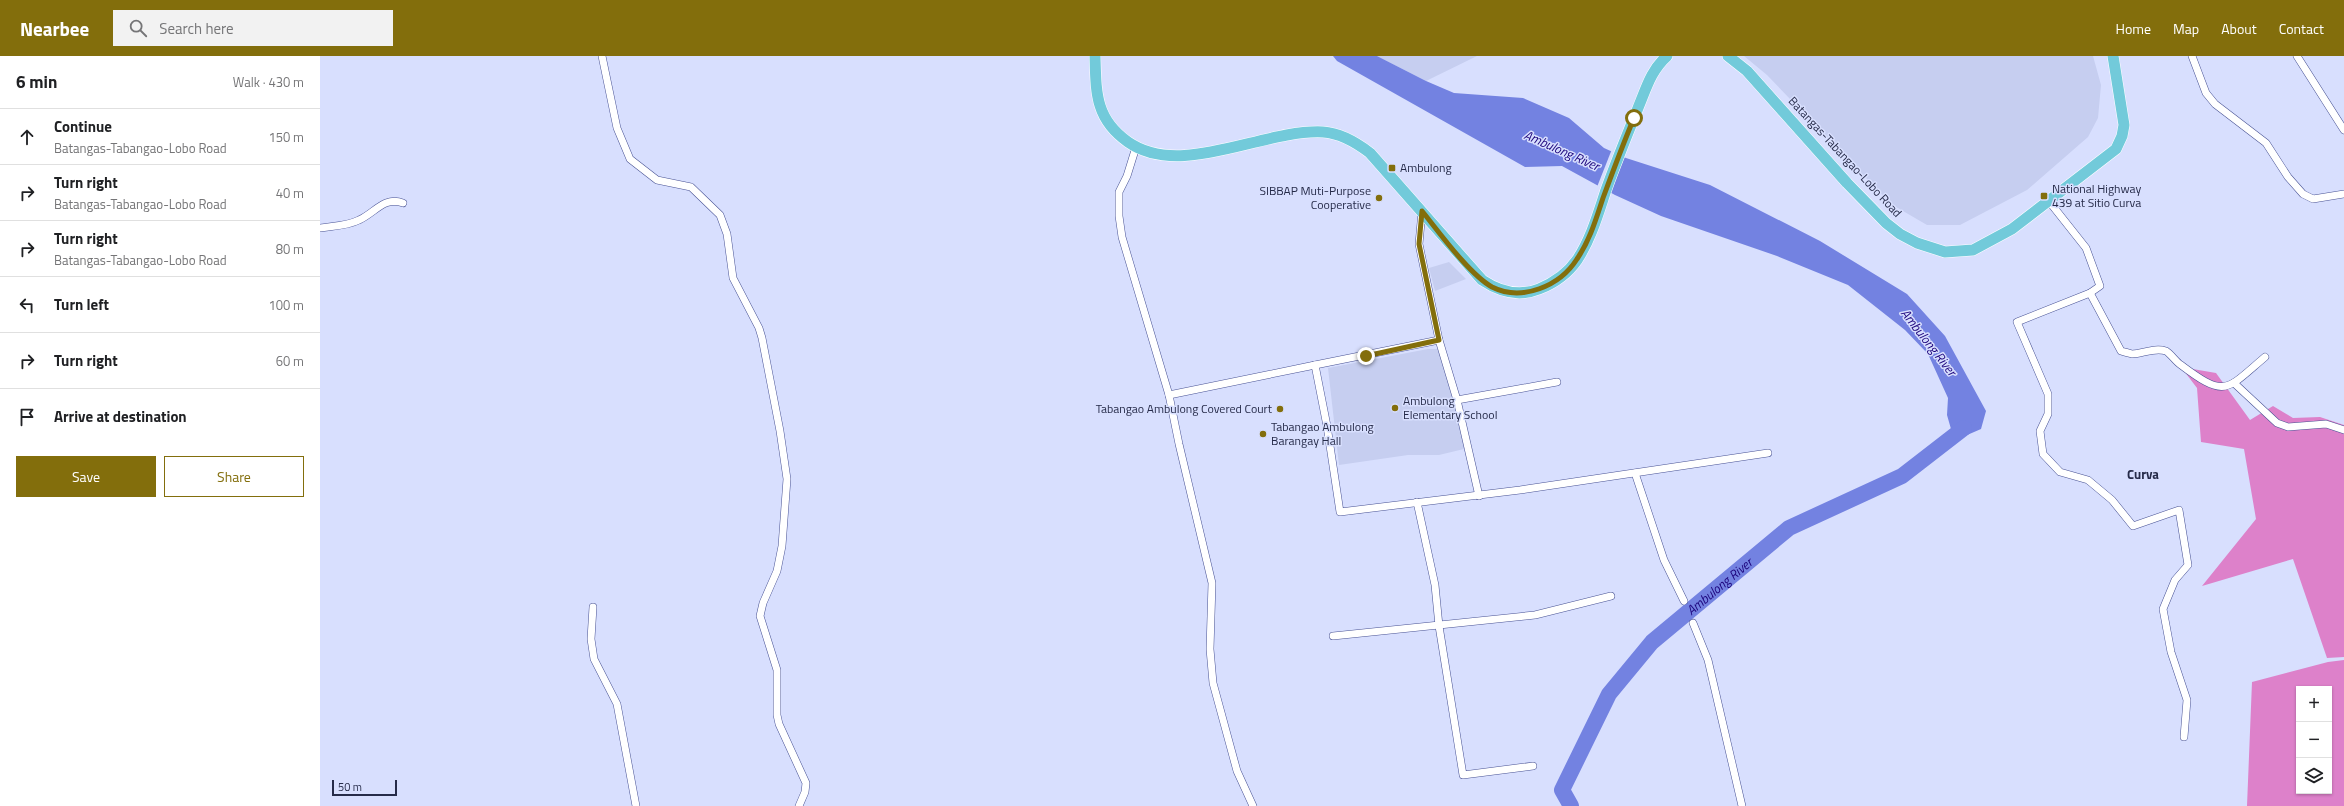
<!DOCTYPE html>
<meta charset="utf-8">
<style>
:root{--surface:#fff;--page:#f2f2f2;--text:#202124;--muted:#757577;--line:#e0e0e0;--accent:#836e0c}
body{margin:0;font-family:"Titillium Web",sans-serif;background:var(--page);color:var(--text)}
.controls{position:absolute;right:12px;bottom:12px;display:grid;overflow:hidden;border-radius:0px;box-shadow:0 1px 3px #0004}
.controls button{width:36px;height:36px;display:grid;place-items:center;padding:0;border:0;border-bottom:1px solid var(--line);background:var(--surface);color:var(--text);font:20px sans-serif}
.scale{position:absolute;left:12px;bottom:10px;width:65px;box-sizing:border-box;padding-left:4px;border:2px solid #262b49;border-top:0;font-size:11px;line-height:14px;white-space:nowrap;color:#262b49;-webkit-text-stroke:3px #d8dffe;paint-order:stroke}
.stop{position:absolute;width:12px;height:12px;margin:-9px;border:3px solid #836e0c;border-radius:50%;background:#fff}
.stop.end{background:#836e0c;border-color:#fff;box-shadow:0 1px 4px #0008}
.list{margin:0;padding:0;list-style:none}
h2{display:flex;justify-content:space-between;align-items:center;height:52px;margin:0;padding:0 16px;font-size:17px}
h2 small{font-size:13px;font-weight:400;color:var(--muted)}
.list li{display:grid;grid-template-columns:26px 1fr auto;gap:12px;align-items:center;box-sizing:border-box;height:56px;padding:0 16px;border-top:1px solid var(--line)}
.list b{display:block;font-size:15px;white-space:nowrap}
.list p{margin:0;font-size:13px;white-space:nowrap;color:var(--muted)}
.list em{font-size:13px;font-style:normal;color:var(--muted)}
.actions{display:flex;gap:8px;padding:12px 16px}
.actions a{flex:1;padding:9px 0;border:1px solid var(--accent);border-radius:0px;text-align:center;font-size:14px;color:var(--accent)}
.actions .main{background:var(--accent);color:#fff}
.icon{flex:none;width:22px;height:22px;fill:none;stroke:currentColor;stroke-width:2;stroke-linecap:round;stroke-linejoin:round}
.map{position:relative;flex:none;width:2024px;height:750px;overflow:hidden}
header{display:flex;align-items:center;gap:24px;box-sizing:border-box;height:56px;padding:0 20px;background:var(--accent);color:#fff}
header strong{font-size:19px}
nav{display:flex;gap:22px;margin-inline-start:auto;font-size:14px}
.search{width:280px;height:36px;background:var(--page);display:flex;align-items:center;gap:10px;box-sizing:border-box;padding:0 14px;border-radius:0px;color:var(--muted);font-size:15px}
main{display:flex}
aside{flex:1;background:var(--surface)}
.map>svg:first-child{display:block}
.built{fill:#c6cef0}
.forest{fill:#dd81ca;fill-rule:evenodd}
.water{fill:#7382e1}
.pier{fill:#d8dffe}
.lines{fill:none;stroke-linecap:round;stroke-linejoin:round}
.river{stroke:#7382e1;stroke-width:16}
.street-casing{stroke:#485294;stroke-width:8}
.primary-casing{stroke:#fff;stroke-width:12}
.street{stroke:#fff;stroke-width:7}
.primary{stroke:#72cada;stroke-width:11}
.route{stroke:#836e0c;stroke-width:5}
.poi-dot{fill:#836e0c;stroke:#d8dffe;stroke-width:1.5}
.labels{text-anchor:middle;stroke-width:3;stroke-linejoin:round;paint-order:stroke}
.street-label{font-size:12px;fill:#262b49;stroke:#d8dffe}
.poi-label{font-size:12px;fill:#262b49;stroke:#d8dffe;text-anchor:start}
.water-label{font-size:13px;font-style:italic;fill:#1d057d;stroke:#d8dffe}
.neighbourhood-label{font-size:13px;font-weight:bold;fill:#262b49;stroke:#d8dffe}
</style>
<header>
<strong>Nearbee</strong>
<div class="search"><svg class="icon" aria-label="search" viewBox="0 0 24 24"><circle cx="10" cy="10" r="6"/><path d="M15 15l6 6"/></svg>Search here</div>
<nav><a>Home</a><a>Map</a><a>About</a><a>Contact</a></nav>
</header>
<main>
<aside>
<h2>6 min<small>Walk · 430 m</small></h2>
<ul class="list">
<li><svg class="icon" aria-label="ahead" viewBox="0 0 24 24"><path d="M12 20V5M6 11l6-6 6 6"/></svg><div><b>Continue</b><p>Batangas-Tabangao-Lobo Road</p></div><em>150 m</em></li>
<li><svg class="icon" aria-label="right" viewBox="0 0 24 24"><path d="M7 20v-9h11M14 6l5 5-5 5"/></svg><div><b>Turn right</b><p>Batangas-Tabangao-Lobo Road</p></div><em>40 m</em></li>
<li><svg class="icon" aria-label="right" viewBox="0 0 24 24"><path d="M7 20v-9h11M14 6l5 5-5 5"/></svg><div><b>Turn right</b><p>Batangas-Tabangao-Lobo Road</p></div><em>80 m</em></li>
<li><svg class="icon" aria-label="left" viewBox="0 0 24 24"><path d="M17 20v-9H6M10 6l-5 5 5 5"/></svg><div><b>Turn left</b></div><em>100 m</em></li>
<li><svg class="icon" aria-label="right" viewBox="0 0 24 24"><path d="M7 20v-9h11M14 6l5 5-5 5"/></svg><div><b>Turn right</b></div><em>60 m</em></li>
<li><svg class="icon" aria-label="arrive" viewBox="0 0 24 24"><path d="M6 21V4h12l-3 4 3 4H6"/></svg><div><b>Arrive at destination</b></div></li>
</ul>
<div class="actions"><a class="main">Save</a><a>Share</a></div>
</aside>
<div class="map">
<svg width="2024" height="750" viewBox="0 0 2024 750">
<rect width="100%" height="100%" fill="#d8dffe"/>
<g class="built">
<path d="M1057,0H1157L1106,25Z"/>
<path d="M1424,0H1773L1781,29L1778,62L1768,81L1707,134L1640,169H1607L1571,148L1447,19Z"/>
<path d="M1129,206L1146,223L1115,235L1109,212Z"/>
<path d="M1108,293H1120L1148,392L1119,399H1088L1019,409L1008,312Z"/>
</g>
<g class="forest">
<path d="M1861,311L1896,317L1930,364L1953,350L1973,362L2000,361L2024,369V601L2007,602L1973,503L1882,530L1936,463L1924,393L1881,386L1877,332Z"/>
<path d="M2024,604V750H1927L1932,626L2008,606ZM1979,633H2009V735H1979Z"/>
</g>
<path class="water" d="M1013,0H1057L1106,25L1134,37L1203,42L1249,62L1284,92L1306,102L1390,129L1500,185L1587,238L1625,280L1666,355L1661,373L1631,386L1627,384L1631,373L1627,359L1628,342L1608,298L1585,274L1528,229L1457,200L1341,160L1295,139L1242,110L1205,111L1017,5Z"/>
<path class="pier" d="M1292,93L1305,99L1290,138L1277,131Z"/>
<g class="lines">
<path class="river" id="s1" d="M1251,750L1242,734L1289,638L1332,586L1469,472L1582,420L1644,372"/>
<defs>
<g id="street">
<path d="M282,0L297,72L310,103L337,124L371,131L400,159L407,178L413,222L439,272L442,282L460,375L467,423L462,490L457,515L443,547L440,560L457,614V659L459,668L486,727L485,736L479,750"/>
<path d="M1872,0L1886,37L1895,48L1946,87L1968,121L1983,138L1993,143L2024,138"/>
<path d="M1977,0L2024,74"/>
<path d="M816,91L807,120L799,136V160L802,181L849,339L859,388L892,527L890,593L893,627L917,715L933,750"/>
<path d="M1728,144L1766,192L1780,230L1770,237L1697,266L1728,338V358L1720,375L1723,398L1740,416L1768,424L1792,444L1813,470L1859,454L1868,509L1855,524L1843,553L1851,596L1867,644L1864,681"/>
<path d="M1102,155L1099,188L1119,284L1137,344L1159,440"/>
<path d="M0,172C13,170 27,170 39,164C55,157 64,140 83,147"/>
<path d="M1770,237L1801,295C1804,296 1809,297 1812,298C1823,298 1834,291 1846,295C1851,298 1856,306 1861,309C1906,343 1906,334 1945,301"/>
<path d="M995,309L1119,284"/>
<path d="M1914,327L1957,367L1968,371L2006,368L2024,374"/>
<path d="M849,339L995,309L1007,370L1020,456L1200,434L1448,397"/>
<path d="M1137,344L1237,326"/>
<path d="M1315,417L1344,504L1364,545"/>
<path d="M1097,446L1115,529L1119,570L1143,719L1213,710"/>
<path d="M273,551L271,583L274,603L297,648L316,750"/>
<path d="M1373,567L1388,604L1422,750"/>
<path d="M1013,580L1215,559L1291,540"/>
</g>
<g id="primary">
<path d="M775,0C776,36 775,63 808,86C861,123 942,73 1003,76C1020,77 1037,87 1050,97L1162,224C1180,236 1199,241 1219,233C1234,227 1248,217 1257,204C1271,183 1278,158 1286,134C1296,106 1307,79 1318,52C1326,33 1331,14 1347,0"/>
<path d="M1408,0L1427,15L1527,127L1566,167L1580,178L1597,187L1625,196L1653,194L1692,173L1796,93L1802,80L1804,69L1793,0"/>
</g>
</defs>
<use href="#street" class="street-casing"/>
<use href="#primary" class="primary-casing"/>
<use href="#street" class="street"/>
<use href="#primary" class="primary"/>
</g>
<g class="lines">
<path class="route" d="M1046,300L1119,284L1099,188L1102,155C1119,176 1149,218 1172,231C1202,246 1240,230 1257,203C1270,184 1276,163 1283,142C1293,115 1303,88 1314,62"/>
</g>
<g class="poi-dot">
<rect x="1068" y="108" width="8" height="8" rx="2"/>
<rect x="1720" y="136" width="8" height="8" rx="2"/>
<circle cx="1059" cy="142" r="4"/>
<circle cx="1075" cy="352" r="4"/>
<circle cx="960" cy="353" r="4"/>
<circle cx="943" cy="378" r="4"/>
</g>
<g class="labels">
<g class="street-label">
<text transform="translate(1525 101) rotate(47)" y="4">Batangas-Tabangao-Lobo Road</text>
</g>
<g class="poi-label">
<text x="1080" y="116">Ambulong</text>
<text x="1732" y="137">National Highway<tspan x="1732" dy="14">439 at Sitio Curva</tspan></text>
<text x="1051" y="139" text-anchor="end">SIBBAP Muti-Purpose<tspan x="1051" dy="14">Cooperative</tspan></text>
<text x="1083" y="349">Ambulong<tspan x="1083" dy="14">Elementary School</tspan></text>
<text x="952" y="357" text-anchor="end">Tabangao Ambulong Covered Court</text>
<text x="951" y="375">Tabangao Ambulong<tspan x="951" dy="14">Barangay Hall</tspan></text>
</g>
<g class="water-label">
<text transform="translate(1242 94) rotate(24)" y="5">Ambulong River</text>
<text transform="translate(1609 286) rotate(52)" y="5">Ambulong River</text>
<text dy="5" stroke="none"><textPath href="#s1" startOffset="280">Ambulong River</textPath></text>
</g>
<g class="neighbourhood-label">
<text x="1823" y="423">Curva</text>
</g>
</g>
</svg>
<div class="controls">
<button>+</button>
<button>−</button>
<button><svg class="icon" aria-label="layers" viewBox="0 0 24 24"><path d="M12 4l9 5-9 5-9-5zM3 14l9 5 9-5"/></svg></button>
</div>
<div class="scale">50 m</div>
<div class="stop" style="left:1314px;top:62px"></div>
<div class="stop end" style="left:1046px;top:300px"></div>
</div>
</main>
